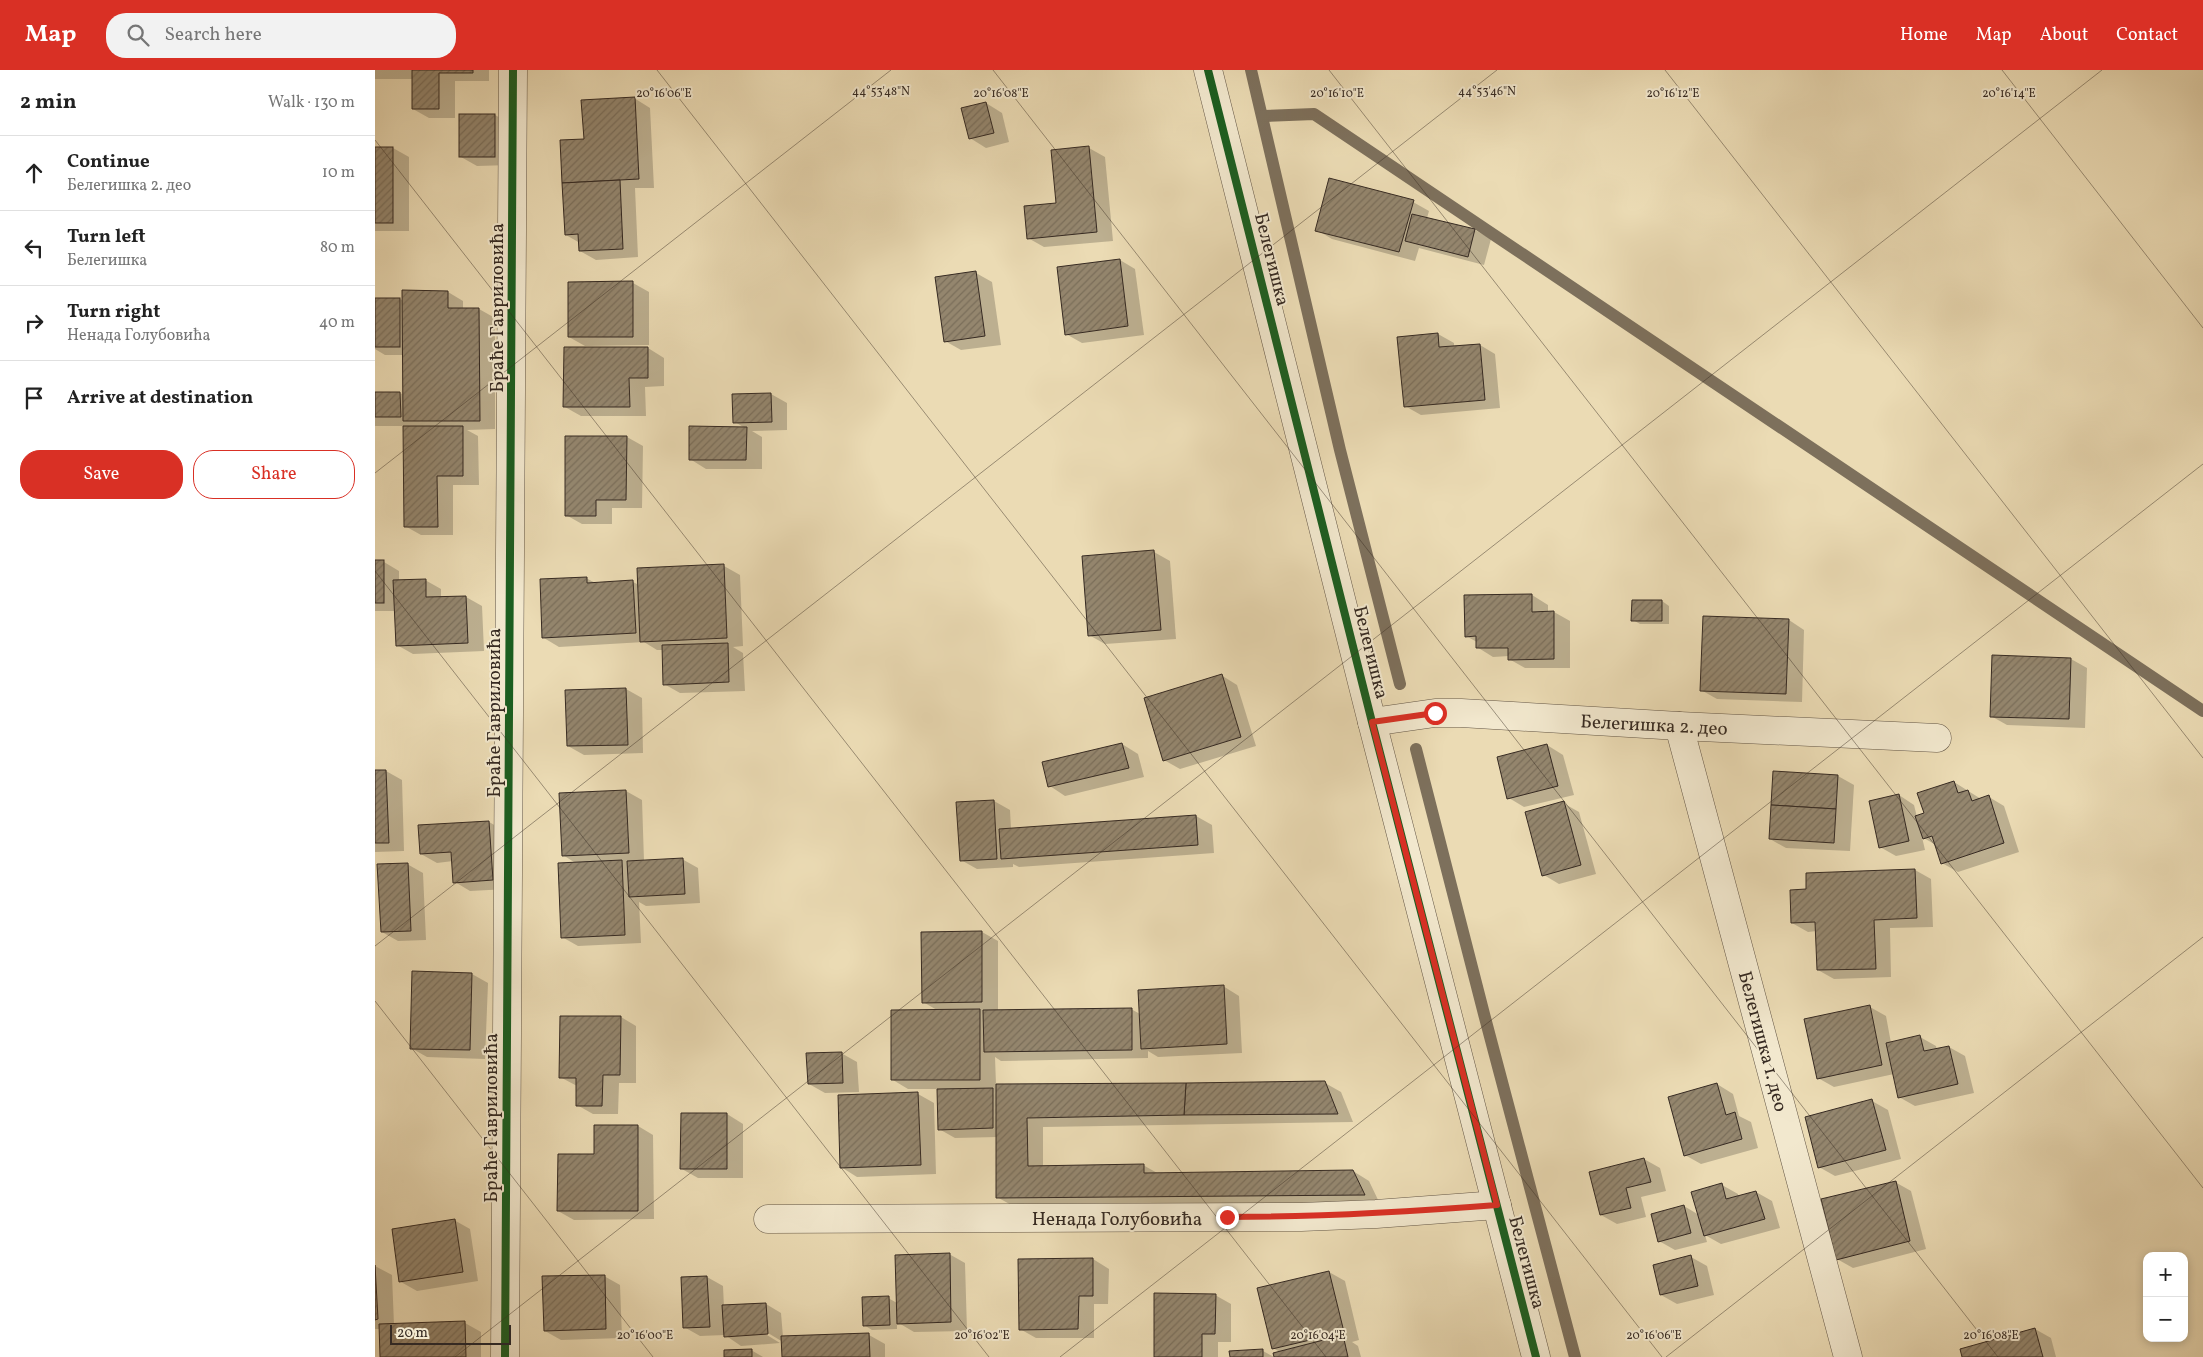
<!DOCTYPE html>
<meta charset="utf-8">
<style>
:root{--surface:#fff;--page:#f2f2f2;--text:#222;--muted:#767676;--line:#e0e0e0;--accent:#d93025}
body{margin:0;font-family:Vollkorn,serif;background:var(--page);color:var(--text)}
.controls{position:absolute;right:15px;bottom:15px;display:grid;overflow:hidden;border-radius:10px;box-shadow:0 2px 8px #0003}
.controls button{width:45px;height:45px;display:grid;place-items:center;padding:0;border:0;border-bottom:1px solid var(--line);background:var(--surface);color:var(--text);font:25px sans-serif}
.scale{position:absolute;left:15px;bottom:12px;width:121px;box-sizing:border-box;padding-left:5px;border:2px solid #362a22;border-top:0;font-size:14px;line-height:18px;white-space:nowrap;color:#362a22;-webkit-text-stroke:4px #f2e8ce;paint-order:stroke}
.stop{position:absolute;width:15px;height:15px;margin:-11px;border:4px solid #d93025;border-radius:50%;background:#fff}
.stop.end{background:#d93025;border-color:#fff;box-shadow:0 1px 5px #0008}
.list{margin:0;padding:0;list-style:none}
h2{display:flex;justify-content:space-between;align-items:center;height:65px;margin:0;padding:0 20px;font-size:21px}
h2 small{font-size:16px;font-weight:400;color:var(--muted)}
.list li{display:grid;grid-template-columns:32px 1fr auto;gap:15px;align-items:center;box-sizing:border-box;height:75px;padding:0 20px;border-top:1px solid var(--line)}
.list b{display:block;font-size:19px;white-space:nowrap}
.list p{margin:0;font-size:16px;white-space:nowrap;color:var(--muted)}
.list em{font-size:16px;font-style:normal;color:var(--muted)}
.actions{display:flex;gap:10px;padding:15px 20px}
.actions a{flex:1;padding:11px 0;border:1px solid var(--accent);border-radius:20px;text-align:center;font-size:18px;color:var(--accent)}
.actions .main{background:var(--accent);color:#fff}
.icon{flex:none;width:28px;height:28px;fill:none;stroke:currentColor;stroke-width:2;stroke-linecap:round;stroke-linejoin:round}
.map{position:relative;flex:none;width:1828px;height:1287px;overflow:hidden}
header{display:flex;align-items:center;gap:30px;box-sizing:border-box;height:70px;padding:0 25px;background:var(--accent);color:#fff}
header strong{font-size:24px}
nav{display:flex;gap:28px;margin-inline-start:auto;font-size:18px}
.search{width:350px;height:45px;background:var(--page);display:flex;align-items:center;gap:12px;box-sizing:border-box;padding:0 18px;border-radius:20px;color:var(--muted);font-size:19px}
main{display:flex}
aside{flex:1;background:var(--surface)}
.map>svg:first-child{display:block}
.shadow{fill:#0003}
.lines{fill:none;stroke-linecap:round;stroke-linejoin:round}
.stream{stroke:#7d705c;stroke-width:12}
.building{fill:url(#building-hatch);stroke:#362a22}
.minor-casing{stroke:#635646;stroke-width:29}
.minor{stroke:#f2e8ce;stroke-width:28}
.cycleway-casing{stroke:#f2e8ce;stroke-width:11}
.cycleway{stroke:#1b5e20;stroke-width:8}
.route{stroke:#d93025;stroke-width:6}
.ticks{fill:none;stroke:#362a22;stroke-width:1;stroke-opacity:0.45}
.labels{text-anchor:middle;stroke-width:4;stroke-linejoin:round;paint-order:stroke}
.street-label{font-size:19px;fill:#362a22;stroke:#f2e8ce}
.ticks-label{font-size:12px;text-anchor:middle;fill:#362a22;stroke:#f2e8ce;stroke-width:4;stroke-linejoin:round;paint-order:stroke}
</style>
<header>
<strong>Map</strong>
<div class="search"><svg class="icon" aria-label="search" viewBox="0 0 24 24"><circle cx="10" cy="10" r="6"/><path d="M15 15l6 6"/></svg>Search here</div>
<nav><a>Home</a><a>Map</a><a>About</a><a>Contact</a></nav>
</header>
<main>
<aside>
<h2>2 min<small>Walk · 130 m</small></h2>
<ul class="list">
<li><svg class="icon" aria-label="ahead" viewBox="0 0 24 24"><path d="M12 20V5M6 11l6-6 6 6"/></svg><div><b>Continue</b><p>Белегишка 2. део</p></div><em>10 m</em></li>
<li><svg class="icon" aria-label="left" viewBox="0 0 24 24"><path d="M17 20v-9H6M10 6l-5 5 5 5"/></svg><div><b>Turn left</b><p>Белегишка</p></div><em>80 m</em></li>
<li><svg class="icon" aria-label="right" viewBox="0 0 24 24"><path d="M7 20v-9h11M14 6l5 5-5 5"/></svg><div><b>Turn right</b><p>Ненада Голубовића</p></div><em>40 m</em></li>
<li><svg class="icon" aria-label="arrive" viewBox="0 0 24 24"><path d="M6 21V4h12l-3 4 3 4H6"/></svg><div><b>Arrive at destination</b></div></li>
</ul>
<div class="actions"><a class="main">Save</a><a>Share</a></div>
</aside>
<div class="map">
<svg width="1828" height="1287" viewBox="0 0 1828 1287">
<defs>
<pattern id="building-hatch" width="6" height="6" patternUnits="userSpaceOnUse" patternTransform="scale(1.25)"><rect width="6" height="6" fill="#94866e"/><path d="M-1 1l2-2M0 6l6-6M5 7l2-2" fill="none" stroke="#7a6e5a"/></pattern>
</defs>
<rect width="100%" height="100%" fill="#ebdbb4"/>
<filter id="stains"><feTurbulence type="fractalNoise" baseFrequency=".004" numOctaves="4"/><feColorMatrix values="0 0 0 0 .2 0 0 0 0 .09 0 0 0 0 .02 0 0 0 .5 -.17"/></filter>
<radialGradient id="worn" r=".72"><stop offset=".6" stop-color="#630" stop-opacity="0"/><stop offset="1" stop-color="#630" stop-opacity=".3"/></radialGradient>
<g class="shadow">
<path d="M0,0H114V11H80V48H54L38,39V9H0Z"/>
<path d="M259,28L275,38L279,118H260L263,187L221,190L205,181V173L191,165L186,71L210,70Z"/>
<path d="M611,33L627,43L634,72L611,78L595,68Z"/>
<path d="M120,45L136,54V95L102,96L86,87Z"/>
<path d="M0,78H18L34,87V161H0Z"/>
<path d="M714,78L730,87L738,171L669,177L653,168L682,134L677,81Z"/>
<path d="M1038,132L1054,141L1052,148L1100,160L1116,169L1109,195L1044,178L1040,191L957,169L942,160Z"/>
<path d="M745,190L760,199L769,265L707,273L691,264Z"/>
<path d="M601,203L617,212L626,275L586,280L570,271Z"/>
<path d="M258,213L274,222V275L210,276L194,267Z"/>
<path d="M73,222L88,231V239H104L120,248V359L92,360L103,366L104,415H78V465H46L30,456V356H0V323H25L29,325V285H10L0,279V229H25L29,231Z"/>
<path d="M1063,264L1079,273V277L1105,275L1120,284L1125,338L1046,345L1030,336Z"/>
<path d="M273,278L289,288V316L270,317L271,346H206L190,337Z"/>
<path d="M396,324L412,333V360L377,361L387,367V399H331L315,389L370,358L360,352Z"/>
<path d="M252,367L268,376L267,438H237V454H207L191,445Z"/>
<path d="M779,482L795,491L801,569L730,574L714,565L708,487Z"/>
<path d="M0,492H9L24,501V511L50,510L66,519V528L91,527L107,536L109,581L38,584L22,575L21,541H0Z"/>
<path d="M349,496L365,505L368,576L358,577L368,583L370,621L305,623L289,614L288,580H282L269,572L184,577L169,568L211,508L222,514L258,512L264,515Z"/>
<path d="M1157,525L1173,535V542H1179L1195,551V598H1150L1134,589V586L1118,587L1102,577V572L1091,566Z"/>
<path d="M1287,531L1294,536V554H1265L1258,550Z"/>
<path d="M1414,550L1429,560L1427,632L1342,629L1326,620Z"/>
<path d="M1696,589L1712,598L1710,658L1632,655L1616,646Z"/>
<path d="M846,605L862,615L881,676L805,699L789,690Z"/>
<path d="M251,619L267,628L268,683L209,685L193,676Z"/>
<path d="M747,674L763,684L769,707L690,726L675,716Z"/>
<path d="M1172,675L1188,685L1199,725L1149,737L1134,728Z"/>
<path d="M11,701L27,710L29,781L0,782V702Z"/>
<path d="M1399,702L1463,706L1479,715L1475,781L1411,778L1395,769Z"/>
<path d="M1579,712L1606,729L1614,727L1629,736L1644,782L1583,802L1567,793L1561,775L1547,767L1550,780L1521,786L1505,777L1524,725L1539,735L1542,747L1551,744Z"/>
<path d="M251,721L267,730L269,791L307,789L323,798L325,833L271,836L264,832L266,873L203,876L187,867L202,794L188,785Z"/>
<path d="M619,731L635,740L636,759L821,746L837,755L839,783L644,797L638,794V797L602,799L586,790Z"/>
<path d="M1188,733L1204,742L1221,804L1184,814L1169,805Z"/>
<path d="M114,752L130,761L133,819L95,821L80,812L78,791L62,793L46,784Z"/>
<path d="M32,794L48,803L51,870L23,871L7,862Z"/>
<path d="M1540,800L1556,809L1558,857L1515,858L1516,907L1459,909L1443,900L1442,861L1433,862L1417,853L1432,821V804Z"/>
<path d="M607,862L623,871V941L756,939L765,944L848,916L864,926L867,983L783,987L773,981V988L626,991L620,987L621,1015L950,1013L966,1022L978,1052L668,1057V1097L768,1095L784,1104L978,1101L994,1111L1005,1134L638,1136L622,1127V1067L580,1068L564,1059L563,1019H533L518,1010L562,940L548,932Z"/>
<path d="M97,904L113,913L110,989L52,987L36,978Z"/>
<path d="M1495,937L1511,946L1516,973L1545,967L1561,976L1562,980L1574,977L1590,986L1599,1023L1540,1036L1524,1027L1519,1004L1459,1017L1443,1008Z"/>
<path d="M246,947L261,956V1013H244L243,1044H218L202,1035V1016L185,1007Z"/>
<path d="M466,983L482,992L484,1022L450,1023L434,1014Z"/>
<path d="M1342,1014L1358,1024L1364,1046L1376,1052L1383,1078L1326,1094L1310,1085Z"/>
<path d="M543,1024L559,1033L561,1104L482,1107L466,1097Z"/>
<path d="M1497,1031L1513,1040L1526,1089L1460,1106L1444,1097Z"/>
<path d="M352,1044L368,1054V1108H323L307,1099Z"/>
<path d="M263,1056L278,1065L279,1149L199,1150L183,1141L220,1085Z"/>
<path d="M1269,1089L1285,1098L1291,1121L1266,1127L1271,1147L1242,1154L1226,1145Z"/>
<path d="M1520,1112L1536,1121L1551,1179L1478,1198L1462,1189Z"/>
<path d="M1347,1115L1363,1124V1127L1381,1122L1397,1131L1405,1158L1346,1174L1330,1165L1332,1172L1300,1180L1284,1171L1309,1136L1324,1145Z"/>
<path d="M79,1150L95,1159L103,1211L42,1221L26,1212Z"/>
<path d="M574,1184L590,1193L592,1261L539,1262L522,1252V1259L497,1260L489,1255L513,1228L522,1233Z"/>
<path d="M1316,1187L1332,1196L1339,1225L1302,1234L1286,1225Z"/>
<path d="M718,1189L734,1199L733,1234H719V1268H661L645,1259Z"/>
<path d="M0,1196L17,1205L19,1255L90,1253L106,1262V1287H6L5,1259H0Z"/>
<path d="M954,1202L970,1211L984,1270L977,1272L983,1276L986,1287H900L905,1282L898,1278Z"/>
<path d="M229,1206L245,1215L247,1268L186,1270L170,1261Z"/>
<path d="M332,1207L348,1216L349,1237L391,1234L406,1243L408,1267L494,1265L510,1274V1287H408V1272L388,1260L387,1262L405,1273L366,1276L350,1265L325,1266L309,1257L307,1208Z"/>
<path d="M840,1225L856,1234V1272H843V1287H780Z"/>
<path d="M1660,1259L1676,1268L1681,1287H1588Z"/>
<path d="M376,1280L388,1287H350Z"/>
<path d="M888,1281L899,1287H856Z"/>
</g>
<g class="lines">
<g class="stream">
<path d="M876,0L965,380L1025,614"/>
<path d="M888,46L939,44L1828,641"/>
<path d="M1041,679L1109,944L1200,1287"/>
</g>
</g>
<g class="building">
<path d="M37,0H98V3H64V39H37Z"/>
<path d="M260,27L264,109L187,113L185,70L209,69L206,30Z"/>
<path d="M611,32L619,63L594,69L586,38Z"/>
<rect x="84" y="44" width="36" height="43"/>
<path d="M714,76L722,162L652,169L649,136L681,133L676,80Z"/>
<rect x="0" y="77" width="18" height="76"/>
<path d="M954,108L1039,130L1024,182L940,161Z"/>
<path d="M245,110L248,179L204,181L203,164L190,165L187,113Z"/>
<path d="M1037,144L1100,159L1093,187L1030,171Z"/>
<path d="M745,189L753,256L690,265L682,197Z"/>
<path d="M601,201L610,266L569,272L560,207Z"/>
<path d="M258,211V267H193V212Z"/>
<path d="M27,220L73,221V238H104L105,351H28Z"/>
<rect x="0" y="228" width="25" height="49"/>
<path d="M1063,263L1064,277L1105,274L1110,330L1029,337L1022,267Z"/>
<path d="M189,277H273V308H254L255,337H188Z"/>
<path d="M0,322H25L26,347H0Z"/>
<path d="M396,323L397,352L358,353L357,324Z"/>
<path d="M28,356H88V406H62L63,457H29Z"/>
<path d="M314,356L372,357L371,390H314Z"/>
<path d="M190,366H252L251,430H221V446H190Z"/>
<path d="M779,480L786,560L713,566L707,486Z"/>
<rect x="0" y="490" width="9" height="43"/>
<path d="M349,494L352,568L265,572L262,498Z"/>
<path d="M212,507V513L258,510L261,563L167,568L165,509Z"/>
<path d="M51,509V527L91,526L93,573L21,576L18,510Z"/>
<path d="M1157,524V542L1179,541V589L1133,590V578H1101V566L1090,567L1089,525Z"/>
<path d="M1257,530H1287V551H1256Z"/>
<path d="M1328,546L1414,549L1411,624L1325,621Z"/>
<path d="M353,573L354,612L288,615L287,575Z"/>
<path d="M1617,585L1696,588L1694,649L1615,647Z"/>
<path d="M847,604L866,667L788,691L769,628Z"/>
<path d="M251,618L253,675L192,676L190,620Z"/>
<path d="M747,673L754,698L673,717L667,692Z"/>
<path d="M1172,674L1183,716L1132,729L1122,687Z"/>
<path d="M0,700H11L14,773H0Z"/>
<path d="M1398,701L1463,705L1461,739L1396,735Z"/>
<path d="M1579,711L1583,723L1593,720L1597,731L1614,725L1629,773L1566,794L1557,766L1548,769L1540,746L1549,743L1542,723Z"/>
<path d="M251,720L254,783L187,786L184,723Z"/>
<path d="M1524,724L1534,771L1504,778L1494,731Z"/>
<path d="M619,730L622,789L585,791L581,732Z"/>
<path d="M1189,731L1206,795L1167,806L1150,742Z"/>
<path d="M1396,735L1461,739L1459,773L1394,769Z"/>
<path d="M821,745L823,775L626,789L624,759Z"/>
<path d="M114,751L118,810L78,813L76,782L45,784L43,755Z"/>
<path d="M308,788L310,824L254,827L252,791Z"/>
<path d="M247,790L250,865L186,868L183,793Z"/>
<path d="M33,793L36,861L6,862L2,794Z"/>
<path d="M1540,799L1542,848L1499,850L1501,899L1442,900L1440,852L1416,853L1415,820L1431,819V803Z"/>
<path d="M607,861V932L547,933L546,862Z"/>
<path d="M37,901L97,903L95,980L35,979Z"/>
<path d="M849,915L852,974L766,979L763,920Z"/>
<path d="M1495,935L1507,995L1442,1009L1429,949Z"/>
<path d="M757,938V980L609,982L608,940Z"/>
<path d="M605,939V1010H516V940Z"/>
<path d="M185,946H246L245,1005H228L227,1036H201V1008H184Z"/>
<path d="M1545,965L1549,981L1574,976L1583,1014L1523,1028L1511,973Z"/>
<path d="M467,982L468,1013L433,1014L431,983Z"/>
<path d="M950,1011L963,1044L809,1045L811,1013Z"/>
<path d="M811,1013L809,1045L652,1048L653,1096L769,1094V1103L978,1100L990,1125L621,1128V1014Z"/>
<path d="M1342,1013L1351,1045L1360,1042L1367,1069L1309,1086L1293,1027Z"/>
<path d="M618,1018V1058L563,1060L562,1019Z"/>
<path d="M543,1022L546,1095L465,1098L463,1025Z"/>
<path d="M1497,1029L1511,1080L1443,1098L1430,1047Z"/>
<path d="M306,1043H352V1099H305Z"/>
<path d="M219,1055H263V1141H182L183,1084H219Z"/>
<path d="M1269,1088L1276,1112L1251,1118L1256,1138L1225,1145L1214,1102Z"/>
<path d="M1521,1111L1535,1171L1461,1190L1446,1129Z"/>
<path d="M1347,1113L1351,1129L1381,1121L1390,1149L1329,1166L1316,1122Z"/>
<path d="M1309,1135L1316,1163L1283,1172L1276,1144Z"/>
<path d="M80,1149L88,1202L24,1212L17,1159Z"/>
<path d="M575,1183L576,1252L522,1254L520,1185Z"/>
<path d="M1316,1185L1323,1216L1285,1225L1278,1195Z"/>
<path d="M718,1188V1226H704L703,1259L644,1260L643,1189Z"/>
<path d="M0,1195L3,1249L0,1250Z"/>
<path d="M954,1201L969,1262L897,1279L882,1218Z"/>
<path d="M230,1205L231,1259L169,1261L167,1206Z"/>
<path d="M332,1206L335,1257L308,1258L306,1207Z"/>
<path d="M779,1223L841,1224L840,1264H827V1287H779Z"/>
<path d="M514,1226L515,1255L488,1256L487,1227Z"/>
<path d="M391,1233L393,1264L349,1267L347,1235Z"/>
<path d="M90,1251L91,1287H5L4,1254Z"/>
<path d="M1660,1258L1668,1287H1587L1585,1279Z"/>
<path d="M494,1263L495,1287H407L406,1266Z"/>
<path d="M968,1265L973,1287H899L898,1283Z"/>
<path d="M377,1279V1287H349V1280Z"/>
<path d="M888,1279V1287H855L854,1281Z"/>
</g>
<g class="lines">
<defs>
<g id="minor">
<path d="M833,0L997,652L1161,1287"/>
<path d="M997,652L1060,643H1086L1304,656L1562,668"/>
<path d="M1304,656L1473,1287"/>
<path d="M393,1149L926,1147L1001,1144L1122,1135"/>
<path d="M130,1287L138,0"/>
</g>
</defs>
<use href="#minor" class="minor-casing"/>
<use href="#minor" class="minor"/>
<defs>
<g id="cycleway">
<path d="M833,0L997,652L1161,1287"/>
<path d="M130,1287L138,0"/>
</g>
</defs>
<use href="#cycleway" class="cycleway-casing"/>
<use href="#cycleway" class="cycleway"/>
</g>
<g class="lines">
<path class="route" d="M852,1147C942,1147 1032,1142 1122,1135L997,652L1060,643"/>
</g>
<path class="ticks" d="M282,0L1287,1287M618,0L1623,1287M954,0L1828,1118M1290,0L1828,688M1627,0L1828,258M0,70L951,1287M0,403L516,0M0,501L614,1287M0,876L1122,0M0,931L278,1287M80,1287L1727,0M685,1287L1828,394M1291,1287L1828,867"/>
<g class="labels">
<g class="street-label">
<text transform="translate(898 189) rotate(76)" y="7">Белегишка</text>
<text transform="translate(121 238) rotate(-90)" y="7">Браће Гавриловића</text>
<text transform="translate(997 582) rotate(76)" y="7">Белегишка</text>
<text transform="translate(118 643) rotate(-90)" y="7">Браће Гавриловића</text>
<text transform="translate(1279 654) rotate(3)" y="7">Белегишка 2. део</text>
<text transform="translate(1389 971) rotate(75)" y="7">Белегишка 1. део</text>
<text transform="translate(115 1048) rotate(-90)" y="7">Браће Гавриловића</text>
<text x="742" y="1155">Ненада Голубовића</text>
<text transform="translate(1153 1192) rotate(75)" y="7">Белегишка</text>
</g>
</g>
<g class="ticks-label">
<text x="506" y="25">44°53'48"N</text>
<text x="1112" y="25">44°53'46"N</text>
<text x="289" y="27">20°16'06"E</text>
<text x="626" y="27">20°16'08"E</text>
<text x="962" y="27">20°16'10"E</text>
<text x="1298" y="27">20°16'12"E</text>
<text x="1634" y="27">20°16'14"E</text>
<text x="270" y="1269">20°16'00"E</text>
<text x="607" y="1269">20°16'02"E</text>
<text x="943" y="1269">20°16'04"E</text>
<text x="1279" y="1269">20°16'06"E</text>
<text x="1616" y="1269">20°16'08"E</text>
</g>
<rect width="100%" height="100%" filter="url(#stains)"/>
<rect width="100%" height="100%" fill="url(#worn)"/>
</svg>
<div class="controls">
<button>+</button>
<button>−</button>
</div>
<div class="scale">20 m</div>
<div class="stop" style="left:1060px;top:643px"></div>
<div class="stop end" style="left:852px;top:1147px"></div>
</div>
</main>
